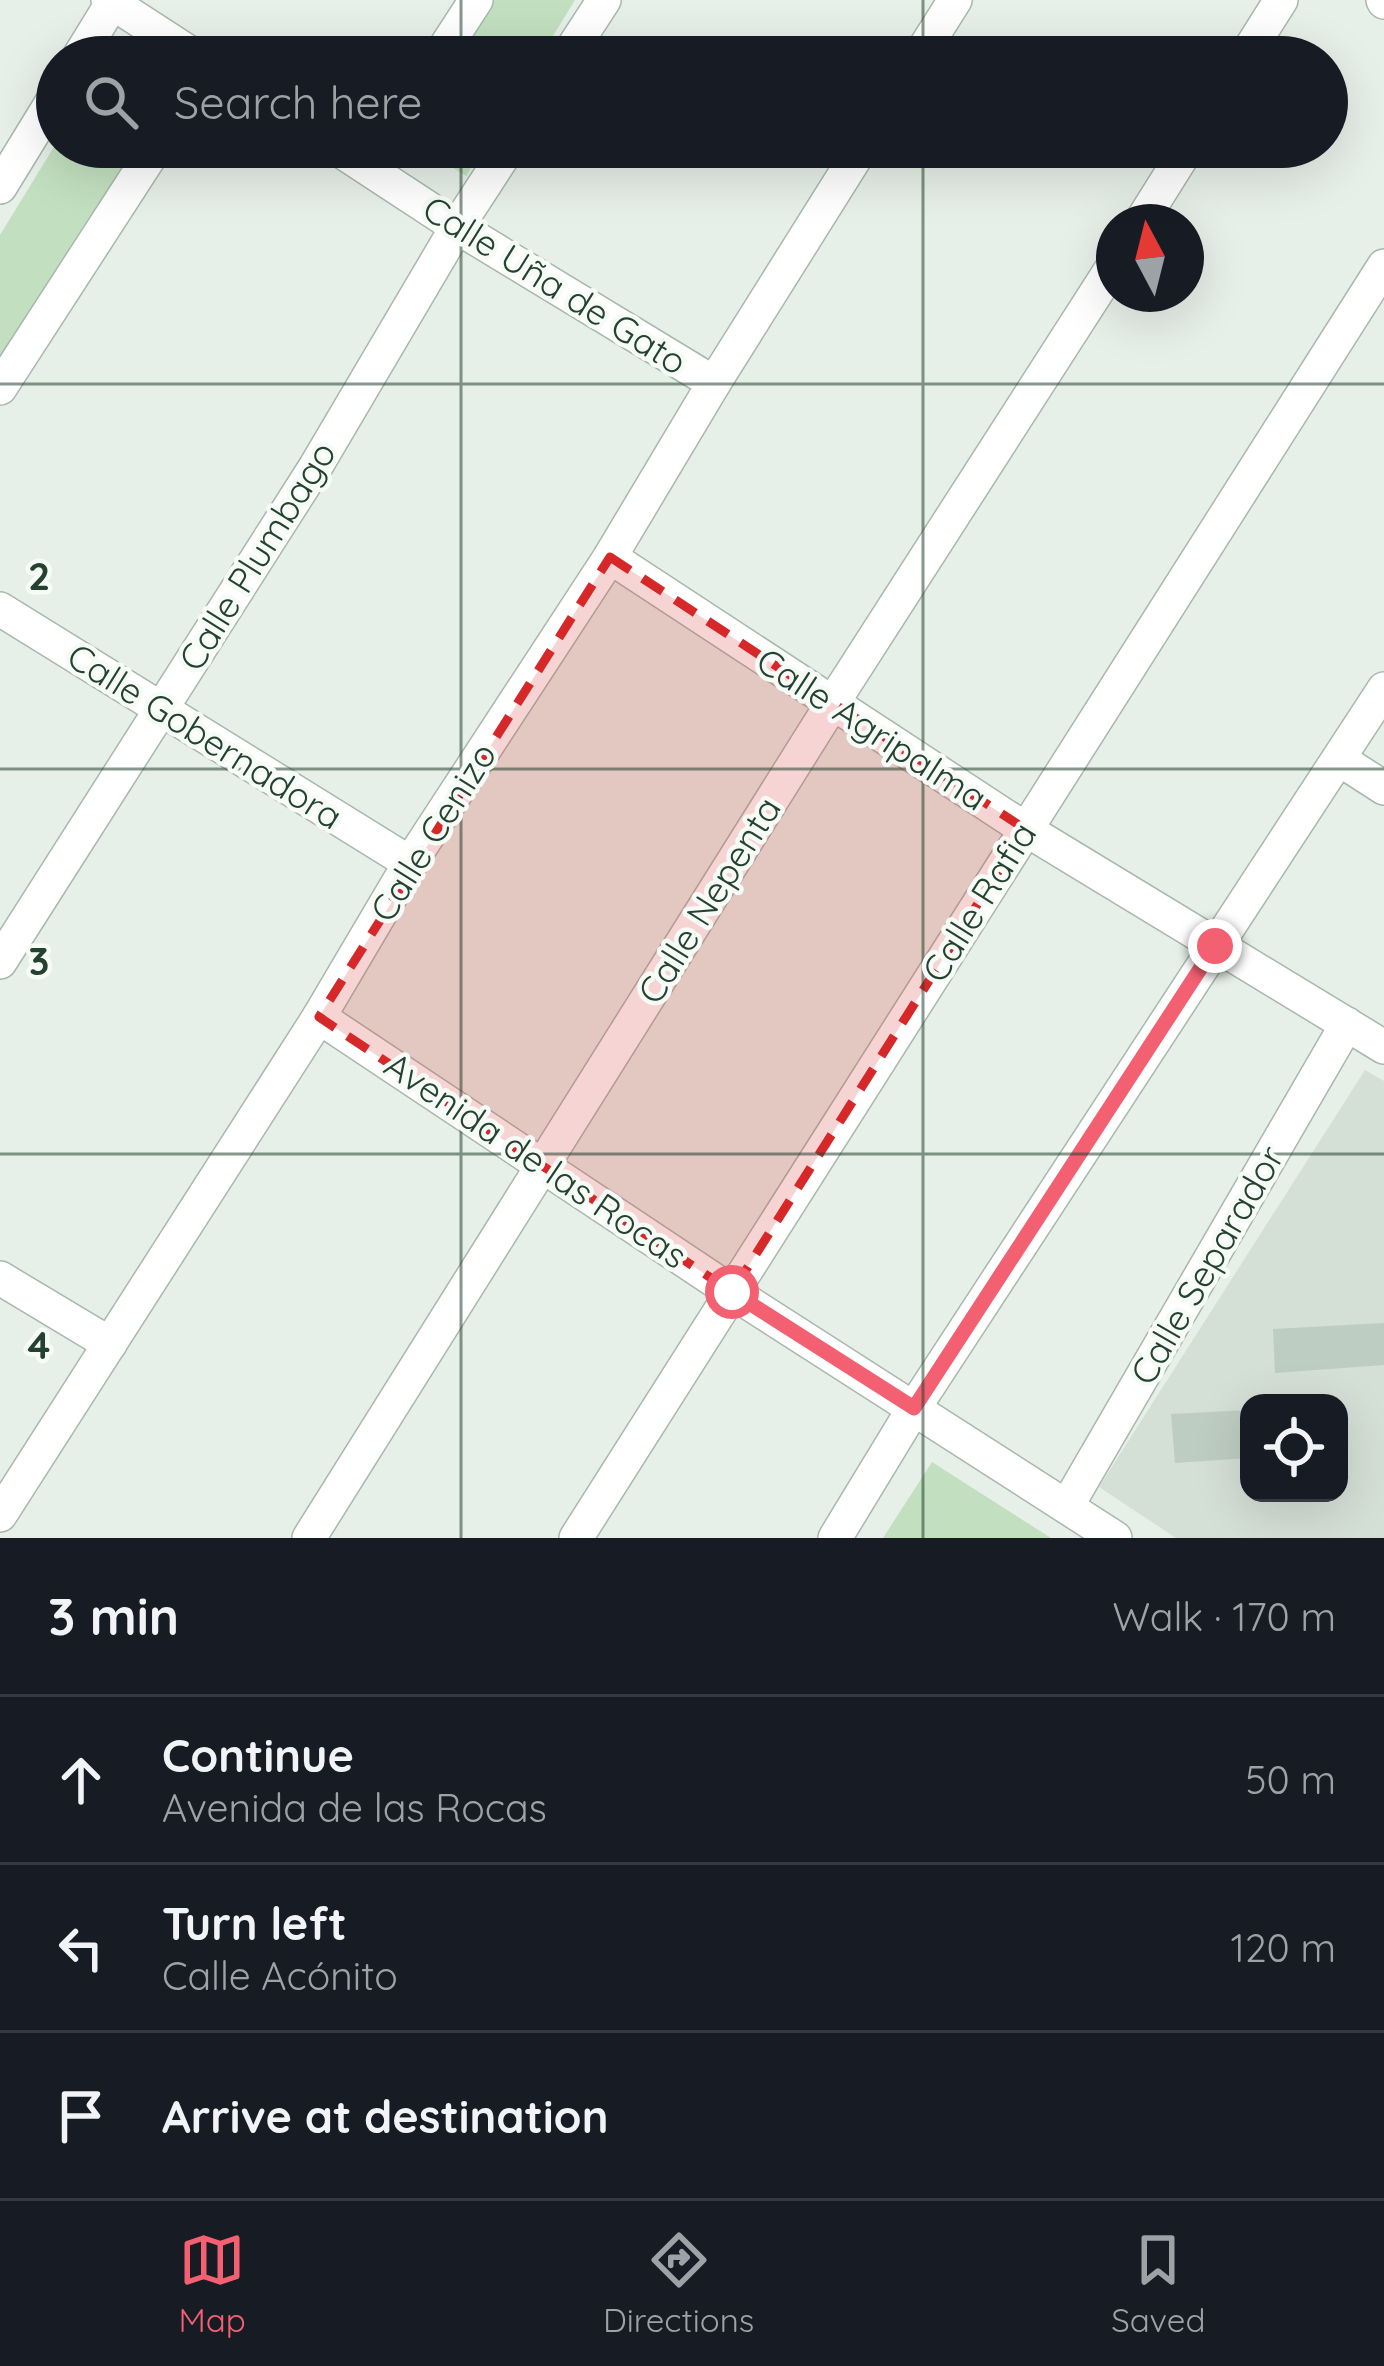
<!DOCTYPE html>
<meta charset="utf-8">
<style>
:root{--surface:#171b24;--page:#242831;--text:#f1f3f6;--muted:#9ea1a6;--line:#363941;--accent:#f26072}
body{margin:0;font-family:Quicksand,sans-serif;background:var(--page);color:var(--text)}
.controls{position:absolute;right:36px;bottom:36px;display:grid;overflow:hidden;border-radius:24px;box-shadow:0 12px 48px #0002}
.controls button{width:108px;height:108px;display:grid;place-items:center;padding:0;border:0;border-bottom:3px solid var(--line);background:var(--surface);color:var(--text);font:60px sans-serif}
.compass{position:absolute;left:1096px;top:204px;width:108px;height:108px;border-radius:50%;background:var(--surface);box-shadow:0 12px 48px #0002;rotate:353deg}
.stop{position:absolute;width:36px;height:36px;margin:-27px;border:9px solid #f26072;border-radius:50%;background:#fff}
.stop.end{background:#f26072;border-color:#fff;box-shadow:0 3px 12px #0008}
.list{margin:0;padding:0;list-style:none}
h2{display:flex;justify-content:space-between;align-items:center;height:156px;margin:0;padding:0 48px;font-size:51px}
h2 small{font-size:39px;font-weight:400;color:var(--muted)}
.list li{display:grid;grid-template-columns:78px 1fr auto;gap:36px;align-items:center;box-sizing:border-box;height:168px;padding:0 48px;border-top:3px solid var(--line)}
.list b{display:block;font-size:45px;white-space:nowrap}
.list p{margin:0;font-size:39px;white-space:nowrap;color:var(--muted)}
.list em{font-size:39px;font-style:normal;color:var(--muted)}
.icon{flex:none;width:66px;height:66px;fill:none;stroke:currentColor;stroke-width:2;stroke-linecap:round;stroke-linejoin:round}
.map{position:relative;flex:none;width:1384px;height:1538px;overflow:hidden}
.search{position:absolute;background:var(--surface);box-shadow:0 12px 48px #0002;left:36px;right:36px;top:36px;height:132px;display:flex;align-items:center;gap:30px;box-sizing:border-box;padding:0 42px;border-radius:66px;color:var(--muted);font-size:45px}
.sheet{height:660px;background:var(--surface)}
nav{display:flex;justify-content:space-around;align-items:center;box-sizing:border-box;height:168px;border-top:3px solid var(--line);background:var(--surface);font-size:33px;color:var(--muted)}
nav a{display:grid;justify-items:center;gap:6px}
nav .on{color:var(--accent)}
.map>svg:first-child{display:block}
.built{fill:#d4dfd6;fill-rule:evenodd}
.green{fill:#c2e0bf}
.building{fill:#becdc2}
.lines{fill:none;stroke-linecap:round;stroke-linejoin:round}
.minor-casing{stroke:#a8b8ad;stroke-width:36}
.minor{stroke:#fff;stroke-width:33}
.route{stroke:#f26072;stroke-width:15}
.marked{fill:#d62828;fill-opacity:0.2;stroke:#d62828;stroke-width:9;stroke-dasharray:24 15;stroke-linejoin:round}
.grid{fill:none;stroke:#24422f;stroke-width:3;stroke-opacity:0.55}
.labels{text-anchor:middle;stroke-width:9;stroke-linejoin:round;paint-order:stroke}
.street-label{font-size:36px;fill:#24422f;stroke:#f7fbf7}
.grid-label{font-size:39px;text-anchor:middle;font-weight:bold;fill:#24422f;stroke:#f7fbf7;stroke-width:9;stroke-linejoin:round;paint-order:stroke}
</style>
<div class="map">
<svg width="1384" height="1538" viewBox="0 0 1384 1538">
<rect width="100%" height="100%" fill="#e6efe8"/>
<path class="built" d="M1365,1070L1384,1081V1538H1176L1099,1487ZM1249,1403H1339V1493H1249Z"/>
<g class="green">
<path d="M493,0H575L540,57H456Z"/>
<path d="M57,142V147H141L0,368V235Z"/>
<path d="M420,147H484L466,176Z"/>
<path d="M932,1462L1051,1538H883Z"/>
</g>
<g class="building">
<path d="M1384,1323V1365L1275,1373L1273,1329Z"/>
<path d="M1249,1410V1458L1175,1463L1171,1414Z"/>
</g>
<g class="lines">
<defs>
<g id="minor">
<path d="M108,0L196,57"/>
<path d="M1383,0L1384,2"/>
<path d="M79,57L114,0"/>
<path d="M439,57L476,0"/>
<path d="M567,57L604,0"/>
<path d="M919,57L955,0"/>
<path d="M1245,57L1281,0"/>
<path d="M335,147L457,227L714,383"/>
<path d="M0,187L57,94"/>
<path d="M1141,222L1188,147"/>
<path d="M0,388L156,147"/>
<path d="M610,557L1025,829L1384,1047"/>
<path d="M0,609L410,863"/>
<path d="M1339,759L1384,788"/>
<path d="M0,962L316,466L457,227L509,147"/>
<path d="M319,1017L732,1292L1115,1538"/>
<path d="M0,1278L110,1344"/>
<path d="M1067,1506L1347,1024"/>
<path d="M0,1515L319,1017L410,863L610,557L714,383L862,147"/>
<path d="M309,1538L832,704L1114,265"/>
<path d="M576,1538L1384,266"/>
<path d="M835,1538L914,1408L1384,689"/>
</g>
</defs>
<use href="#minor" class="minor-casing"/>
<use href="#minor" class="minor"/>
</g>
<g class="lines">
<path class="route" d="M732,1292L914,1408L1215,946"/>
</g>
<path class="marked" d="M610,557L1025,829L732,1292L319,1017Z"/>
<path class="grid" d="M461,0V57M923,0V57M461,147V1538M923,147V1538M0,384H1384M0,769H1384M0,1154H1384"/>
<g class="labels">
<g class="street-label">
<text transform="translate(555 285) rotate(32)" y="13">Calle Uña de Gato</text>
<text transform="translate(257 556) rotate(-58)" y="13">Calle Plumbago</text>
<text transform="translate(872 729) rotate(33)" y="13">Calle Agripalma</text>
<text transform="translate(205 736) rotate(32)" y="13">Calle Gobernadora</text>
<text transform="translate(433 832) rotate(-58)" y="13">Calle Cenizo</text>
<text transform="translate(709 900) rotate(-58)" y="13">Calle Nepenta</text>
<text transform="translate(979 902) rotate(-58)" y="13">Calle Rafia</text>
<text transform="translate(536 1160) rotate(34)" y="13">Avenida de las Rocas</text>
<text transform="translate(1207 1265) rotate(-60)" y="13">Calle Separador</text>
</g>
</g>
<g class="grid-label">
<text x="39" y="590">2</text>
<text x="39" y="975">3</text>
<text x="39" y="1359">4</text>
</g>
</svg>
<div class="controls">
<button><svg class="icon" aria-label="locate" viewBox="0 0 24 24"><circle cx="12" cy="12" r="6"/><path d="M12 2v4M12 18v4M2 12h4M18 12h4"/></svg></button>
</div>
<svg class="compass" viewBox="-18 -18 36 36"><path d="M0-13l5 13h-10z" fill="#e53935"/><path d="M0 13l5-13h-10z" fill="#9ea1a6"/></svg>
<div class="stop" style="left:732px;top:1292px"></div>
<div class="stop end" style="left:1215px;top:946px"></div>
<div class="search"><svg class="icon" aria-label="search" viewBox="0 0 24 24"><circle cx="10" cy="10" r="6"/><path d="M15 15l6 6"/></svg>Search here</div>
</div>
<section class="sheet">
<h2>3 min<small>Walk · 170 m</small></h2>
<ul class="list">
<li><svg class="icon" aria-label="ahead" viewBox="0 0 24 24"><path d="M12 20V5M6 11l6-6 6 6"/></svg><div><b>Continue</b><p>Avenida de las Rocas</p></div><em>50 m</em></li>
<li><svg class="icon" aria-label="left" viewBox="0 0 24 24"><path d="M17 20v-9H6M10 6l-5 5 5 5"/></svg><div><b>Turn left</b><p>Calle Acónito</p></div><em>120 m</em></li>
<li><svg class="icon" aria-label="arrive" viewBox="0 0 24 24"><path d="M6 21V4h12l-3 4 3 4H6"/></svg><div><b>Arrive at destination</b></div></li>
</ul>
</section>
<nav>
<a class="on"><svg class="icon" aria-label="map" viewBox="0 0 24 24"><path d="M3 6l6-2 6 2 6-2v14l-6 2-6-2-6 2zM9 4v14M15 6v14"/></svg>Map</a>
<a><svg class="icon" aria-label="directions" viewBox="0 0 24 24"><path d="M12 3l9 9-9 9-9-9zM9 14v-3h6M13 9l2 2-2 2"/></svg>Directions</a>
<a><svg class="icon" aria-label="saved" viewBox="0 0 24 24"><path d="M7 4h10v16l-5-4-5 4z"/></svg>Saved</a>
</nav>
